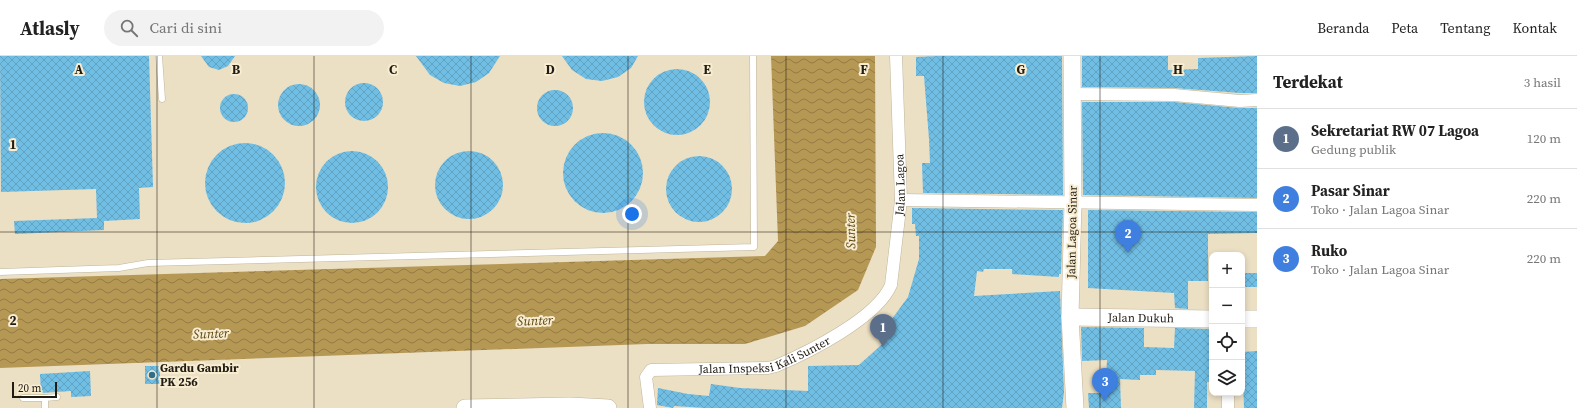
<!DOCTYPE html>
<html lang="id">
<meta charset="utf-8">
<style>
:root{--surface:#fff;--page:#f2f2f2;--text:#222;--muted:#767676;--line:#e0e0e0;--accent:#356d87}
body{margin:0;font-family:"Source Serif 4",serif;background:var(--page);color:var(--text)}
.controls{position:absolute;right:12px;bottom:12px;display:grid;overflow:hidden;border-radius:8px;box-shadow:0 2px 6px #0003}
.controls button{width:36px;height:36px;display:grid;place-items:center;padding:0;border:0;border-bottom:1px solid var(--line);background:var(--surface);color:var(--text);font:20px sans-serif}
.scale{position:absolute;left:12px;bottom:10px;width:45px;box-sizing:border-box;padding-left:4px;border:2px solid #211c13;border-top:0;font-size:11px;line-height:14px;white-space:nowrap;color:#211c13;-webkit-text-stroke:3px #f8ecd1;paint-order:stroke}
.you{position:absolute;left:632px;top:158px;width:14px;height:14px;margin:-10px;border:3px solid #fff;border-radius:50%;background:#1a73e8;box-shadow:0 0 0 6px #1a73e833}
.badge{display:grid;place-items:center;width:26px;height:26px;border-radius:50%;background:var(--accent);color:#fff;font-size:13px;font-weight:700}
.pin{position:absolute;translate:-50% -33px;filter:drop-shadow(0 1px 2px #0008)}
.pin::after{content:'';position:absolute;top:21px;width:14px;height:12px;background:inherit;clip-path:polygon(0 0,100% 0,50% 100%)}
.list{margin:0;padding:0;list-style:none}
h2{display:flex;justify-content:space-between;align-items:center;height:52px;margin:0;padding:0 16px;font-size:17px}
h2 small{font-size:13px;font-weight:400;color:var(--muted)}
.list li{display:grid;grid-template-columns:26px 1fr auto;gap:12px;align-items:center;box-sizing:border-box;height:60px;padding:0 16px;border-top:1px solid var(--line)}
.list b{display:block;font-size:15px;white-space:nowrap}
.list p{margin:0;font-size:13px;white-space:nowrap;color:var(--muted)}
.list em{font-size:13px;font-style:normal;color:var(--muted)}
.icon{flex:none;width:22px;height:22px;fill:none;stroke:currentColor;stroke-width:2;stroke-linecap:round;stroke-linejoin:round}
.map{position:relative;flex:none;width:1257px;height:352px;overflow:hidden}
header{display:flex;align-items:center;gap:24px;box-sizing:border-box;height:56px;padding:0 20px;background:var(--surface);border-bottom:1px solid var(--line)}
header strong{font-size:19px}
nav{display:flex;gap:22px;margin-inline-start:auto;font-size:14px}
.search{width:280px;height:36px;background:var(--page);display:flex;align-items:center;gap:10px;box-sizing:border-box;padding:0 14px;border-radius:22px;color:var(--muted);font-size:15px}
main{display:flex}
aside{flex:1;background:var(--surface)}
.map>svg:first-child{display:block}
.water{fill:url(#water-waves)}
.building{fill:url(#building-cross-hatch)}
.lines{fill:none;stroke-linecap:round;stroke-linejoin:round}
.lane-casing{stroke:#c0b59b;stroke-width:7}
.street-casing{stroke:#c0b59b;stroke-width:13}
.secondary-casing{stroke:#c0b59b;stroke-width:18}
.lane{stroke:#fff;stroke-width:6}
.street{stroke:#fff;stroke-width:12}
.secondary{stroke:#fff;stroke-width:17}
.grid{fill:none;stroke:#211c13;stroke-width:1;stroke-opacity:0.55}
.poi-dot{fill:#356d87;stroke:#f8ecd1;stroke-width:1.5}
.labels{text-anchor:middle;stroke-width:4;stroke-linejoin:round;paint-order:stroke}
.street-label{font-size:12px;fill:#211c13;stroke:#f8ecd1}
.poi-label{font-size:12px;font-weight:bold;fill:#211c13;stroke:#f8ecd1;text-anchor:start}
.water-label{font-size:13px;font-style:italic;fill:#5b4611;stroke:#f8ecd1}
.grid-label{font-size:13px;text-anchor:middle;font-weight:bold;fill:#211c13;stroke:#f8ecd1;stroke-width:4;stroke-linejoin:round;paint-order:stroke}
</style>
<header>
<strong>Atlasly</strong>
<div class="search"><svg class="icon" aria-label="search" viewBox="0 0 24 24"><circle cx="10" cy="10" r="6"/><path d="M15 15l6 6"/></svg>Cari di sini</div>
<nav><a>Beranda</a><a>Peta</a><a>Tentang</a><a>Kontak</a></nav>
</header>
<main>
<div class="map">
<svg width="1257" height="352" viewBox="0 0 1257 352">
<defs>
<pattern id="water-waves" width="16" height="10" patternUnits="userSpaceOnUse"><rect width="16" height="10" fill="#b69855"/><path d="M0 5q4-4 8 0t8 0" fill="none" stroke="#947b45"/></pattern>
<pattern id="building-cross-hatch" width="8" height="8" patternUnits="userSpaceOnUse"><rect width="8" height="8" fill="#70bee4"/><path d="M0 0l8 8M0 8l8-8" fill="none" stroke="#61a3c3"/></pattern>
</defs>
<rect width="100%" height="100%" fill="#ebdfc4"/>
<path class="water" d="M771,0H875L876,191L858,234L805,270L745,288H647L0,312V223L765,200L778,185Z"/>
<g class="building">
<path d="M0,0H149L153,131L139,132L140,163L104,165V174L15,178L14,165L97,162L96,133L1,136Z"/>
<path d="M201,0H235L228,10L219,14L209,11Z"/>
<path d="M416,0H500L489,17L476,26L460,30L444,27L430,19Z"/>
<path d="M562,0H638L631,12L618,21L602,25L586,23L572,14Z"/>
<path d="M938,0H1062L1063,139L923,137L922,107H930L929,83L924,20H916V1Z"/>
<path d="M1082,0H1168V14L1198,13V2L1257,0V37H1240L1174,32L1082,31Z"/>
<circle cx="677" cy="46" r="33"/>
<circle cx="364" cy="46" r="19"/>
<circle cx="299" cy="49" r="21"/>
<circle cx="555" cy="52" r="18"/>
<circle cx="234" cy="52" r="14"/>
<path d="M1082,46H1174L1239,52H1257V142L1083,139Z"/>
<circle cx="603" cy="117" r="40"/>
<circle cx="245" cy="127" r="40"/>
<circle cx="469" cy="129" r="34"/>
<circle cx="352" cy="131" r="36"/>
<circle cx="699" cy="133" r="33"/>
<path d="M912,152L1063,154L1061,218H1059V221L1012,218V213H984L983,216L977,215L974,240L1060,235L1064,336L1062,352H705L674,350L673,352L657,349L658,332L688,338L709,340L711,328L740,332L808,335V310L859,309L890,281L889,267L908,241L919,203V180H916L915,168H912Z"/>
<path d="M1088,154L1257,156V177L1208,178V225H1188V253L1175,252L1174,237L1088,232Z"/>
<rect x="1242" y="217" width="15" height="14"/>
<path d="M1081,271L1144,272V291L1174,292L1175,272L1212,273V326H1207V352H1194L1195,315L1156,314V319H1140V324L1120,323L1121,352H1089L1088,337H1105L1107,304L1082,305Z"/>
<path d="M1257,295V352H1244L1242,296Z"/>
<rect x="145" y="310" width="15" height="18"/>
<path d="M90,315L91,340L71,341V335L41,337L40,318Z"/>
</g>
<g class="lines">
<defs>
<g id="lane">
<path d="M159,0L162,43"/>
<path d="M0,216L119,212L148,207L754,191L753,0"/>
<path d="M23,342H45V352"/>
<path d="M45,342L57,341"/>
</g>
<g id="street">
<path d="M1072,38L1174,39L1240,45L1257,44"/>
<path d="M901,144L1257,149"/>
<path d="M1228,337V352"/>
<path id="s1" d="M650,352L646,321L651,314L768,312L776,310C809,296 877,262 891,229L901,144L896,0"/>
</g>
<g id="secondary">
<path d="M1072,0L1073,146L1070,261L1075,352"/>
<path id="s2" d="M1070,261L1212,263"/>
<path d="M1242,263H1257"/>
<path d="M465,352L570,350L608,352"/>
</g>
</defs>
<use href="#lane" class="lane-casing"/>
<use href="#street" class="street-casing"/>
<use href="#secondary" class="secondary-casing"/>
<use href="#lane" class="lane"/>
<use href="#street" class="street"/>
<use href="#secondary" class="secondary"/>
</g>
<path class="grid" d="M157,0V352M314,0V352M471,0V352M628,0V352M786,0V352M943,0V352M1100,0V352M0,176H1257"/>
<circle class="poi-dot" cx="152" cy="319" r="4"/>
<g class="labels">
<g class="street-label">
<text dy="4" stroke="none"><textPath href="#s1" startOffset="409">Jalan Lagoa</textPath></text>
<text transform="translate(1072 176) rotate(-89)" y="4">Jalan Lagoa Sinar</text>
<text dy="4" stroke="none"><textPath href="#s2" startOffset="71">Jalan Dukuh</textPath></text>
<text dy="4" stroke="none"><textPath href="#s1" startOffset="156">Jalan Inspeksi Kali Sunter</textPath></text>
</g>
<g class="poi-label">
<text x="160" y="316">Gardu Gambir<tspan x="160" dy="14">PK 256</tspan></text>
</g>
<g class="water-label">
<text transform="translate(850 175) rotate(-91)" y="5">Sunter</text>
<text transform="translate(535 264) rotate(-2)" y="5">Sunter</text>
<text transform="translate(211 277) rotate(-2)" y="5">Sunter</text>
</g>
</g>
<g class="grid-label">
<text x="79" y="18">A</text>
<text x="236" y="18">B</text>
<text x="393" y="18">C</text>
<text x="550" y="18">D</text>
<text x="707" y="18">E</text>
<text x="864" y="18">F</text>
<text x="1021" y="18">G</text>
<text x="1178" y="18">H</text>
<text x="13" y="93">1</text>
<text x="13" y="269">2</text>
</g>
</svg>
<div class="controls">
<button>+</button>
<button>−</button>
<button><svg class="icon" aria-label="locate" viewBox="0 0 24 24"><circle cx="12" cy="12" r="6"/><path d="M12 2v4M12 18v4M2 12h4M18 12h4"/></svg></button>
<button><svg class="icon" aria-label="layers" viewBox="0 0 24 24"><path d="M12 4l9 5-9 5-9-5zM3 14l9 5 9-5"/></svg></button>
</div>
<div class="scale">20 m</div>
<div class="you"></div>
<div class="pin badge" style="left:883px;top:291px;background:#5c6f8a">1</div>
<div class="pin badge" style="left:1128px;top:197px;background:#3f7fe0">2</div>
<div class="pin badge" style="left:1105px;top:345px;background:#3f7fe0">3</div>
</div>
<aside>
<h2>Terdekat<small>3 hasil</small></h2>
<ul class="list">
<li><span class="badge" style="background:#5c6f8a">1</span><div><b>Sekretariat RW 07 Lagoa</b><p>Gedung publik</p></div><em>120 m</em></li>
<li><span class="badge" style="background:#3f7fe0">2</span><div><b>Pasar Sinar</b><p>Toko · Jalan Lagoa Sinar</p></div><em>220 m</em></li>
<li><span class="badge" style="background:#3f7fe0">3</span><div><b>Ruko</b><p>Toko · Jalan Lagoa Sinar</p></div><em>220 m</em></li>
</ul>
</aside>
</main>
